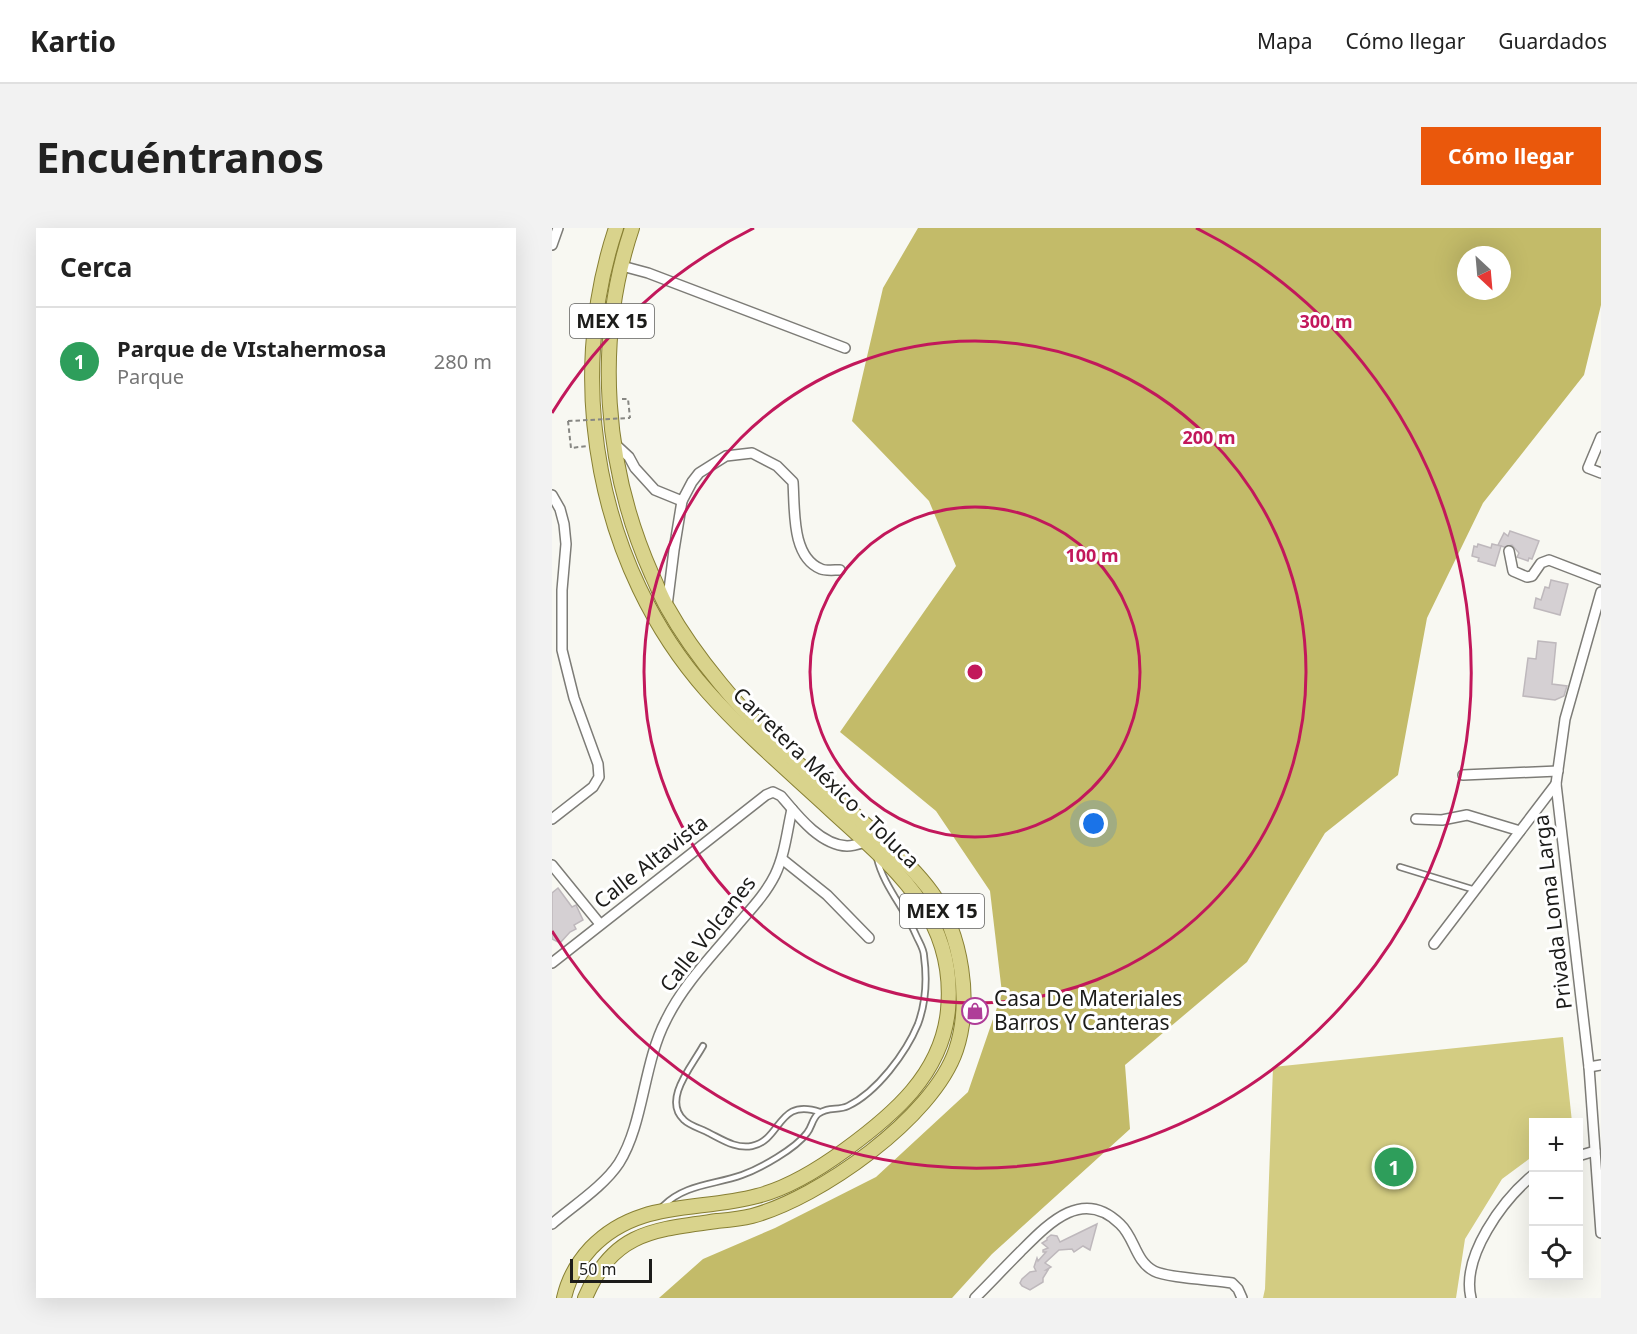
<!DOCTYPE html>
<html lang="es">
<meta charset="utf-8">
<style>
:root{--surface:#fff;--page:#f2f2f2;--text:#222;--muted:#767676;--line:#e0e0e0;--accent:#ea580c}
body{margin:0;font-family:"Noto Sans",sans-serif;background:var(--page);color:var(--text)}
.controls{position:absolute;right:18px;bottom:18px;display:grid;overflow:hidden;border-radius:0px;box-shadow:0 6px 24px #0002}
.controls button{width:54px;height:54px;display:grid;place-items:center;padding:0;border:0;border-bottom:2px solid var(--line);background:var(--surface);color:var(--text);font:30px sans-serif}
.compass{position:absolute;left:905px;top:18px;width:54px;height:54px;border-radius:50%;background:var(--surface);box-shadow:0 6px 24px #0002;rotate:154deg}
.scale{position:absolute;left:18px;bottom:15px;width:82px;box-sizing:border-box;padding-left:6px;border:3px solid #1c1c1a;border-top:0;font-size:16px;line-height:21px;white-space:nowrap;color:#1c1c1a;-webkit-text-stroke:4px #fff;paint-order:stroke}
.you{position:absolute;left:542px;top:596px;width:21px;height:21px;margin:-15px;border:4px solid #fff;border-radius:50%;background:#1a73e8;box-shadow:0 0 0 9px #1a73e833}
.badge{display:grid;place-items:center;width:39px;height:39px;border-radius:50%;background:var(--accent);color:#fff;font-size:20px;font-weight:700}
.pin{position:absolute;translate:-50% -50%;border:3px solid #fff;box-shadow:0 2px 6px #0006}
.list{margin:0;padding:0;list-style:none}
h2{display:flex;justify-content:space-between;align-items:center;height:78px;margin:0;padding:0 24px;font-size:26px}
h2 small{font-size:20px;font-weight:400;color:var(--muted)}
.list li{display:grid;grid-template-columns:39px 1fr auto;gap:18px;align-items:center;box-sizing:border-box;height:108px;padding:0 24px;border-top:2px solid var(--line)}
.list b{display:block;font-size:22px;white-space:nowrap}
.list p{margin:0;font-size:20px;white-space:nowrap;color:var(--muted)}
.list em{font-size:20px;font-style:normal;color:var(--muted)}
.icon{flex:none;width:33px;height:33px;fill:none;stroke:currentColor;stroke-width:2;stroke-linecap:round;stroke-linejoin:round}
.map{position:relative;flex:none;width:1049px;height:1070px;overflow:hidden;border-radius:0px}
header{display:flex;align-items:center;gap:36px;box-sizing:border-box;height:84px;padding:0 30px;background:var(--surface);border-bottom:2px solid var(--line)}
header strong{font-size:28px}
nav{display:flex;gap:33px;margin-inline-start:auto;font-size:21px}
.intro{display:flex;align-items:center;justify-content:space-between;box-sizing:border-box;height:144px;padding:0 36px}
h1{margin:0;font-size:42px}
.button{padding:15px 27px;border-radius:0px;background:var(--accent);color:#fff;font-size:21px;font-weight:700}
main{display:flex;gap:36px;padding:0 36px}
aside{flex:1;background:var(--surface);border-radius:0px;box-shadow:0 6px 24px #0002}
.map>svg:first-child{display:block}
.green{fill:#d3cc82}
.forest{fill:#c3bb69;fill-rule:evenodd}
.building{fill:#d5d0d3;stroke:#beb8bc;stroke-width:1.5}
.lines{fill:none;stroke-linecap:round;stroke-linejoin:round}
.service-casing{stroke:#7d7c77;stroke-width:8}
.minor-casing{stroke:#7d7c77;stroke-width:12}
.primary-casing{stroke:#877f33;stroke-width:16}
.path{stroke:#878783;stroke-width:2;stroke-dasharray:4.5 3;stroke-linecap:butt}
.service{stroke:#fff;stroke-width:4.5}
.minor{stroke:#fff;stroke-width:9}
.primary{stroke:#d9d38c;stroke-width:14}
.path-bridge{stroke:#878783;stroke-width:2;stroke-dasharray:4.5 3;stroke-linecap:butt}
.ring{fill:none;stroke:#c2185b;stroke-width:3}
.labels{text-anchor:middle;stroke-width:6;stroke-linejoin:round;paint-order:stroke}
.shield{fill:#fff;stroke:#60605f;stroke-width:1.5}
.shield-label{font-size:20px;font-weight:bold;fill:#1c1c1a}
.street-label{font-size:21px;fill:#1c1c1a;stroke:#fff}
.poi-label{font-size:21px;fill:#1c1c1a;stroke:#fff;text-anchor:start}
.centre{fill:#c2185b;stroke:#fff;stroke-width:3}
.ring-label{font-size:18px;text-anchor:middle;font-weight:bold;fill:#c2185b;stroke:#fff;stroke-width:6;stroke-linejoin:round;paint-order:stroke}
</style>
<header>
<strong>Kartio</strong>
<nav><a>Mapa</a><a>Cómo llegar</a><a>Guardados</a></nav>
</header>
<div class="intro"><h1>Encuéntranos</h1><a class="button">Cómo llegar</a></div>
<main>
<aside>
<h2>Cerca<small></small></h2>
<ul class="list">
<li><span class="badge" style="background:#2e9e5b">1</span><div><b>Parque de VIstahermosa</b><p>Parque</p></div><em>280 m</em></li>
</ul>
</aside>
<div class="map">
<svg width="1049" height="1070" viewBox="0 0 1049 1070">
<rect width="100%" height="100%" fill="#f8f8f2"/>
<path class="green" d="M1011,809L1020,894H981V928L950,951L913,1011L904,1070H711L713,1061L721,839Z"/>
<path class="forest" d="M366,0H1049V77L1032,147L931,275L875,390L846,547L773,605L695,734L573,837L578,901L440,1026L400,1070H107L151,1031L223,1000L324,949L416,864L450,765L438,663L384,583L288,504L404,338L377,273L300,193L331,60ZM914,27H950V63H914Z"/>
<g class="building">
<path d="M958,303L987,313L980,331L977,330L976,333L965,329L967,325L960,317L952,319L946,317L952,305L956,308Z"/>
<path d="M926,316L939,320L940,316L949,318L943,338L926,333L927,330L920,328L922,318L925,319Z"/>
<path d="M999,352L1016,356L1008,387L982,380L984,370L989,372L993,359L997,360Z"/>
<path d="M986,413L1004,415L1000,456L1015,458L1012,468L1003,472L971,468L976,430L984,431Z"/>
<path d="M6,660L20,679L24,677L31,692L22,697L24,701L18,704L8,715L0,711V665Z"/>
<path d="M545,996L538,1022L531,1018L522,1024L520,1021L507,1022L493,1035L499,1039L494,1042H496L491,1050V1054L478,1062L470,1058L468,1055L470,1051L478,1044L484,1043L482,1039L485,1030L486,1033L494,1024H491V1022L496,1020L490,1015L495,1012V1010L499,1007L505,1008L508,1014Z"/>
</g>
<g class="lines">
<defs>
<g id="service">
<path d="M848,639L923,662"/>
<path d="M151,818C140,838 110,872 132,892C138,898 150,901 157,905C171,912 184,921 200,918C230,912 225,869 268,884"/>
<path d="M111,978C133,956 162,957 190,947C209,940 243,921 255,905C260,899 260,891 266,886C276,878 286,883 296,878C325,864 354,825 366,796C374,774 375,750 372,728C372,721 367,714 364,707C353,681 331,657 325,630"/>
</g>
<g id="minor">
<path d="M0,17L6,0"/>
<path d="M70,38L96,45L293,120"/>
<path d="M1049,209L1036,240L1049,245"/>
<path d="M63,216L77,229L83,240L103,262L130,273"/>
<path d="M0,267L8,281L12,296L14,316L10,362V422L22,470L46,536L47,549L41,559L0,591"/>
<path d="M957,323L961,343L975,349L980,348L989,335L997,332L1049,352"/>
<path d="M1049,364L1013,491L1004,556L1037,839L1049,1005"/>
<path d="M115,378L122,322L130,273L140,254L147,245L174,228L200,225L225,238L241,254C243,281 239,329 269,341C273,343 282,342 288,342"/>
<path d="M911,547L1006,543"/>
<path d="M864,591L890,592L915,587L968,603"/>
<path d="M230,631L275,667L317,710"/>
<path d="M0,637L48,696"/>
<path d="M882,716L1004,556"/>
<path d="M0,735L214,567L221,564L229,568C245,587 268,617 295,618C301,618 307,616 313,614"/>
<path d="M1037,839L1049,837"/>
<path d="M1026,928L1043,923"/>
<path d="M0,996C21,978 52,958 67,935C92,895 91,836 114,792C132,755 162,726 188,694C201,679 214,665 223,647C233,626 235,603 240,581"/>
<path d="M423,1070C438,1055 453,1039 468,1024C496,996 530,959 568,996C583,1010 583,1033 602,1043C615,1050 663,1052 680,1055L686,1061L690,1070"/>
<path d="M919,1070C909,1028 951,972 981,947"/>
</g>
<g id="primary">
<path d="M12,1070C16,1052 26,1034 39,1020C86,971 146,984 205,968C237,960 267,941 293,922C341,887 390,846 396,782C405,688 341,639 279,582C237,543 193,506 155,463C46,340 12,155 64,0"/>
<path d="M33,1070C61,1004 100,1002 165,993C176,992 188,991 200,988C267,970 381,890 404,822C420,774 410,706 380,665C362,640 338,620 316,599C266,552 211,508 168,455C149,432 130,406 115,379C109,369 105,357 100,347C52,239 42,113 80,0"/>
</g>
</defs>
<use href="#service" class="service-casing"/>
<use href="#minor" class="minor-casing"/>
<use href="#primary" class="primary-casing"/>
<g class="path">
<path d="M70,171H76L78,190"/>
<path d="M16,193L19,220L35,218"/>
</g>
<use href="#service" class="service"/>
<use href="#minor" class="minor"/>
<use href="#primary" class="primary"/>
<path class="path-bridge" d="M16,193L78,190"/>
</g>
<g class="ring">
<circle cx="423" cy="444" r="165"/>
<circle cx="423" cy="444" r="331"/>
<path d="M0 185A496 496 0 0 1 202 0M644 0A496 496 0 1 1 0 703"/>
</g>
<defs>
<symbol id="shop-ring" viewBox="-11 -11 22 22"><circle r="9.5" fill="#fff" stroke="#af3d98" stroke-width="1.5"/><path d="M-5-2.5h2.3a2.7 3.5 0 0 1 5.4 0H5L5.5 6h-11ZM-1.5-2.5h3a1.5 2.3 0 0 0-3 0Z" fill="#af3d98"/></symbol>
</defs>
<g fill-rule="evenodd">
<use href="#shop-ring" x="408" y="768" width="30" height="30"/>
</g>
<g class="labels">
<g class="shield">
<rect x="18" y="76" width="84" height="34" rx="4.5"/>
<rect x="348" y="666" width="84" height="34" rx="4.5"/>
</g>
<g class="shield-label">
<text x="60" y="100">MEX 15</text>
<text x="390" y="690">MEX 15</text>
</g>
<g class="street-label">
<text transform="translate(274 550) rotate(44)" y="7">Carretera México - Toluca</text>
<text transform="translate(99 634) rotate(-38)" y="7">Calle Altavista</text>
<text transform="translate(1001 684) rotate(-97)" y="7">Privada Loma Larga</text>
<text transform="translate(156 706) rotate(-52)" y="7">Calle Volcanes</text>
</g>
<g class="poi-label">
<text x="442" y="778">Casa De Materiales<tspan x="442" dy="24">Barros Y Canteras</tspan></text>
</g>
</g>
<circle cx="423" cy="444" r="9" class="centre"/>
<g class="ring-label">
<text x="774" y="100">300 m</text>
<text x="657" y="216">200 m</text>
<text x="540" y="334">100 m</text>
</g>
</svg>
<div class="controls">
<button>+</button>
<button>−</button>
<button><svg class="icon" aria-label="locate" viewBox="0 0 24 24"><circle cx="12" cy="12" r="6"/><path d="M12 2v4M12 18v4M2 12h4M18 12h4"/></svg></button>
</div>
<svg class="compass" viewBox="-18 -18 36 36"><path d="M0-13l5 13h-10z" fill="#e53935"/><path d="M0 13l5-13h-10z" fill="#767676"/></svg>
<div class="scale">50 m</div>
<div class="you"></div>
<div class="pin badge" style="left:842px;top:939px;background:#2e9e5b">1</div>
</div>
</main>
